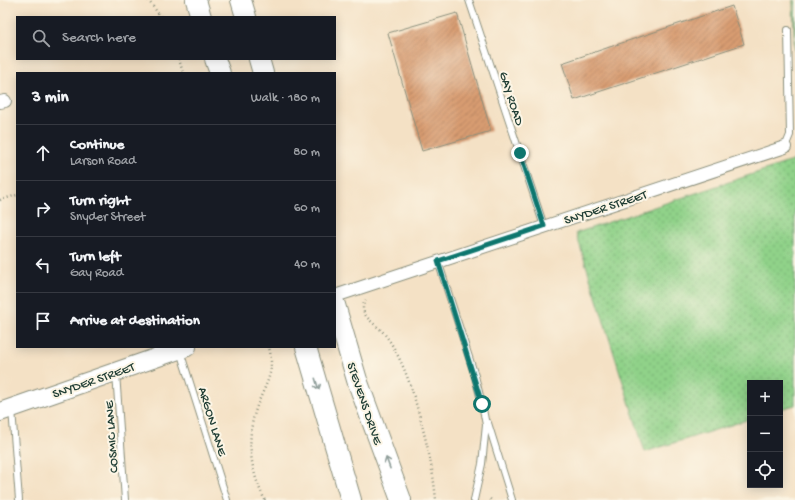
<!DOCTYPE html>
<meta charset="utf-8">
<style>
:root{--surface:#171b24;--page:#242831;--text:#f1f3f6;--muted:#9ea1a6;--line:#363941}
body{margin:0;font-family:"Gochi Hand",sans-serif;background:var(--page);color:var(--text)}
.controls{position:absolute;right:12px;bottom:12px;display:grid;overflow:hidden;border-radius:0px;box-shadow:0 2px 10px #0003}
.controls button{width:36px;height:36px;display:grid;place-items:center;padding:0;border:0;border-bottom:1px solid var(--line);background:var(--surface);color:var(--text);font:20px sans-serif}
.stop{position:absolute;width:12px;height:12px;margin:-9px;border:3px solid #0f766e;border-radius:50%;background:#fff}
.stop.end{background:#0f766e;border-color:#fff;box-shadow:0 1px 4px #0008}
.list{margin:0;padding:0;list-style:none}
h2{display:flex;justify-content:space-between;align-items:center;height:52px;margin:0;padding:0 16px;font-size:17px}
h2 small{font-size:13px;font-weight:400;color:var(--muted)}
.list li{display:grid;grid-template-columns:26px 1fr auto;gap:12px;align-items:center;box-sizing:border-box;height:56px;padding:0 16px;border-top:1px solid var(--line)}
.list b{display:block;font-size:15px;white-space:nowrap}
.list p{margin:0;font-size:13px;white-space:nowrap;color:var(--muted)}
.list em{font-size:13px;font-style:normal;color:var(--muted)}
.icon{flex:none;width:22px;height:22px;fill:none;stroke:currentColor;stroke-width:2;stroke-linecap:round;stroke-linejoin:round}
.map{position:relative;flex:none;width:795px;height:500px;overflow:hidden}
.search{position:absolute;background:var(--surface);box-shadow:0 2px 10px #0003;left:16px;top:16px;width:320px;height:44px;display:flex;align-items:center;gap:10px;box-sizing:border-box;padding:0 14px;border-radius:0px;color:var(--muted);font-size:15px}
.panel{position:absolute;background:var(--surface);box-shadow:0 2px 10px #0003;left:16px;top:72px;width:320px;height:276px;border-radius:0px}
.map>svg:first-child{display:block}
.grass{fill:url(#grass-dots);stroke:#58885e}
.building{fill:url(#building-hatch)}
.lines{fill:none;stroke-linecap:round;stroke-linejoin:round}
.lane-casing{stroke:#8a8f7c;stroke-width:8}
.street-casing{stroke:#8a8f7c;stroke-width:14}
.secondary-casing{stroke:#8a8f7c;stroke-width:20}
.primary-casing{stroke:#8a8f7c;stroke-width:22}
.path{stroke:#8a8f7c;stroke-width:2.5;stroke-dasharray:1 3;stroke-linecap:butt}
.lane{stroke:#fff;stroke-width:6}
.street{stroke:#fff;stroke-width:12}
.secondary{stroke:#fff;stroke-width:18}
.primary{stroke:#fff;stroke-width:20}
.oneway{stroke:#8f9e9a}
.route{stroke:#0f766e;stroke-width:5}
.labels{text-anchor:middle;stroke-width:4;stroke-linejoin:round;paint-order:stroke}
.street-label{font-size:13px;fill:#1f3d34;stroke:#fcf5e5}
</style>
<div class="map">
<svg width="795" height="500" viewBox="0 0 795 500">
<defs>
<pattern id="grass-dots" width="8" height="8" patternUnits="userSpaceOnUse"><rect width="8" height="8" fill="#90d289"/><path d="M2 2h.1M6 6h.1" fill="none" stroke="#75ac71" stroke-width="1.8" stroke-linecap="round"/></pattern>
<pattern id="building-hatch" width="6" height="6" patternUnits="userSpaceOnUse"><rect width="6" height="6" fill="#d89c71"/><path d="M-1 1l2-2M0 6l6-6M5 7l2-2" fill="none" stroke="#af805e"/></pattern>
</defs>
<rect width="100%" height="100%" fill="#fcf5e5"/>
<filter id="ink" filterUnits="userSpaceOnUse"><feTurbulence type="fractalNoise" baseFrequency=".025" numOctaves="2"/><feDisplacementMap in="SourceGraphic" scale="8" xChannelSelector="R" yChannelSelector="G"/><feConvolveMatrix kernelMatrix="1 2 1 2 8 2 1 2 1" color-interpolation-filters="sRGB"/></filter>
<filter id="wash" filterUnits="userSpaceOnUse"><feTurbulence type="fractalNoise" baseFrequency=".012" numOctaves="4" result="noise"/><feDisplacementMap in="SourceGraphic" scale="16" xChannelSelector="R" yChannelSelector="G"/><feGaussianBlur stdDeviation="0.9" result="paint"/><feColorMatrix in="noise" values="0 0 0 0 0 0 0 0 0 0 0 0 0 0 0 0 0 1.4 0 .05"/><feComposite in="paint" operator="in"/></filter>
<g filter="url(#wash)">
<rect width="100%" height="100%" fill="#f4e1c5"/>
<g class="grass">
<path d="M793,0H795V70Z"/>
<path d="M795,160V405L780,409V383H750V419L645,452L576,233Z"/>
</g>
<g id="blocks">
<g class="building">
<path d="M732,6L744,44L574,100L562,63Z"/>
<path d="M457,13L491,131L422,151L388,33Z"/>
</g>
</g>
</g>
<g filter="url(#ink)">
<use href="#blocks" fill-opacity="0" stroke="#8a8f7c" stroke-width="1"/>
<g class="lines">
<defs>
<g id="lane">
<path d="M469,0L544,226"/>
<path d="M785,147L790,135L788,30"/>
<path d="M438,261L475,376L482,404L486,425L482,464L474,500"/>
<path d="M180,351L227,500"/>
<path d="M116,373L125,500"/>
<path d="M12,409L19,500"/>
<path d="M488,423L512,500"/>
</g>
<g id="street">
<path d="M0,102L5,101"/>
<path d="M335,296L785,147"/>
</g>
<path id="secondary" d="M0,412L187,347"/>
<g id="primary">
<path d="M196,0L201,17"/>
<path d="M241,0L246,17"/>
<path d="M215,59L220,73"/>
<path d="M259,59L263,73"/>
<path d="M335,305L357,380L401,500"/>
<path d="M306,347L351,500"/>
</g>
</defs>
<use href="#lane" class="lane-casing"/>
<use href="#street" class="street-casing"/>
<use href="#secondary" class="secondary-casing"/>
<use href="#primary" class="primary-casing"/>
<g class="path">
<path d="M148,0L161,17"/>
<path d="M179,59L183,73"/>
<path d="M0,200L17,195"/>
<path d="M366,300C356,313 374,323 382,331C388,338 393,346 397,354C407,373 413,393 419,414C427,444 433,468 436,500"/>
<path d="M490,499L491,500"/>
<path d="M265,500C251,474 246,441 255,412C263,386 276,377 269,347"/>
</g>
<use href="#lane" class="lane"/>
<use href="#street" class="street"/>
<use href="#secondary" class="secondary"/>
<use href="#primary" class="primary"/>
</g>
<defs><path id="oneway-shaft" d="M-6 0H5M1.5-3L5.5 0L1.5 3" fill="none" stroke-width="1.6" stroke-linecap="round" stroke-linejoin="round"/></defs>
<g class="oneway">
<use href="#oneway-shaft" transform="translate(317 384) rotate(73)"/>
<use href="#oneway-shaft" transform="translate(388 463) rotate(-110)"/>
</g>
</g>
<g class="lines" filter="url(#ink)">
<path class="route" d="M482,404L438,261L544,226L520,153"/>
</g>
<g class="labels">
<g class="street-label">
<text transform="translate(513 98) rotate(72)" y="5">GAY ROAD</text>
<text transform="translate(605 206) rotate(-18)" y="5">SNYDER STREET</text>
<text transform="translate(93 379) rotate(-19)" y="5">SNYDER STREET</text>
<text transform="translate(366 403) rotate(71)" y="5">STEVENS DRIVE</text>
<text transform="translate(214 421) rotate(73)" y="5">ARGON LANE</text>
<text transform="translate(110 437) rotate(-94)" y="5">COSMIC LANE</text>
</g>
</g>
</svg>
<div class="controls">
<button>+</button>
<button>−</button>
<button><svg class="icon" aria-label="locate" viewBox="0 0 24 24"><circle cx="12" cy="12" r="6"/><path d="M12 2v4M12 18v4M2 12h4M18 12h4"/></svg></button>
</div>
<div class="stop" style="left:482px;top:404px"></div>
<div class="stop end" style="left:520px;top:153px"></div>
<div class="search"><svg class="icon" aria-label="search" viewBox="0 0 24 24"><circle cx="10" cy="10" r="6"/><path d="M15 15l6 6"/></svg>Search here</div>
<section class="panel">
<h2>3 min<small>Walk · 180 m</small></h2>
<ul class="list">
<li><svg class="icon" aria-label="ahead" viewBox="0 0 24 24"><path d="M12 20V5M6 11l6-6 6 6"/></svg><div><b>Continue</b><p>Larson Road</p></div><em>80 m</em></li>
<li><svg class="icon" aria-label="right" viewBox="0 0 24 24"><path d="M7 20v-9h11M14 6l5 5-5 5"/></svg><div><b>Turn right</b><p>Snyder Street</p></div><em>60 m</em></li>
<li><svg class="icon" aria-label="left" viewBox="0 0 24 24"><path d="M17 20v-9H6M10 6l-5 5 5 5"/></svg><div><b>Turn left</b><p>Gay Road</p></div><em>40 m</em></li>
<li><svg class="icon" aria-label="arrive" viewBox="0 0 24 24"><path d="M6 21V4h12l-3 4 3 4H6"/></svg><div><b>Arrive at destination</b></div></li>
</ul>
</section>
</div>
